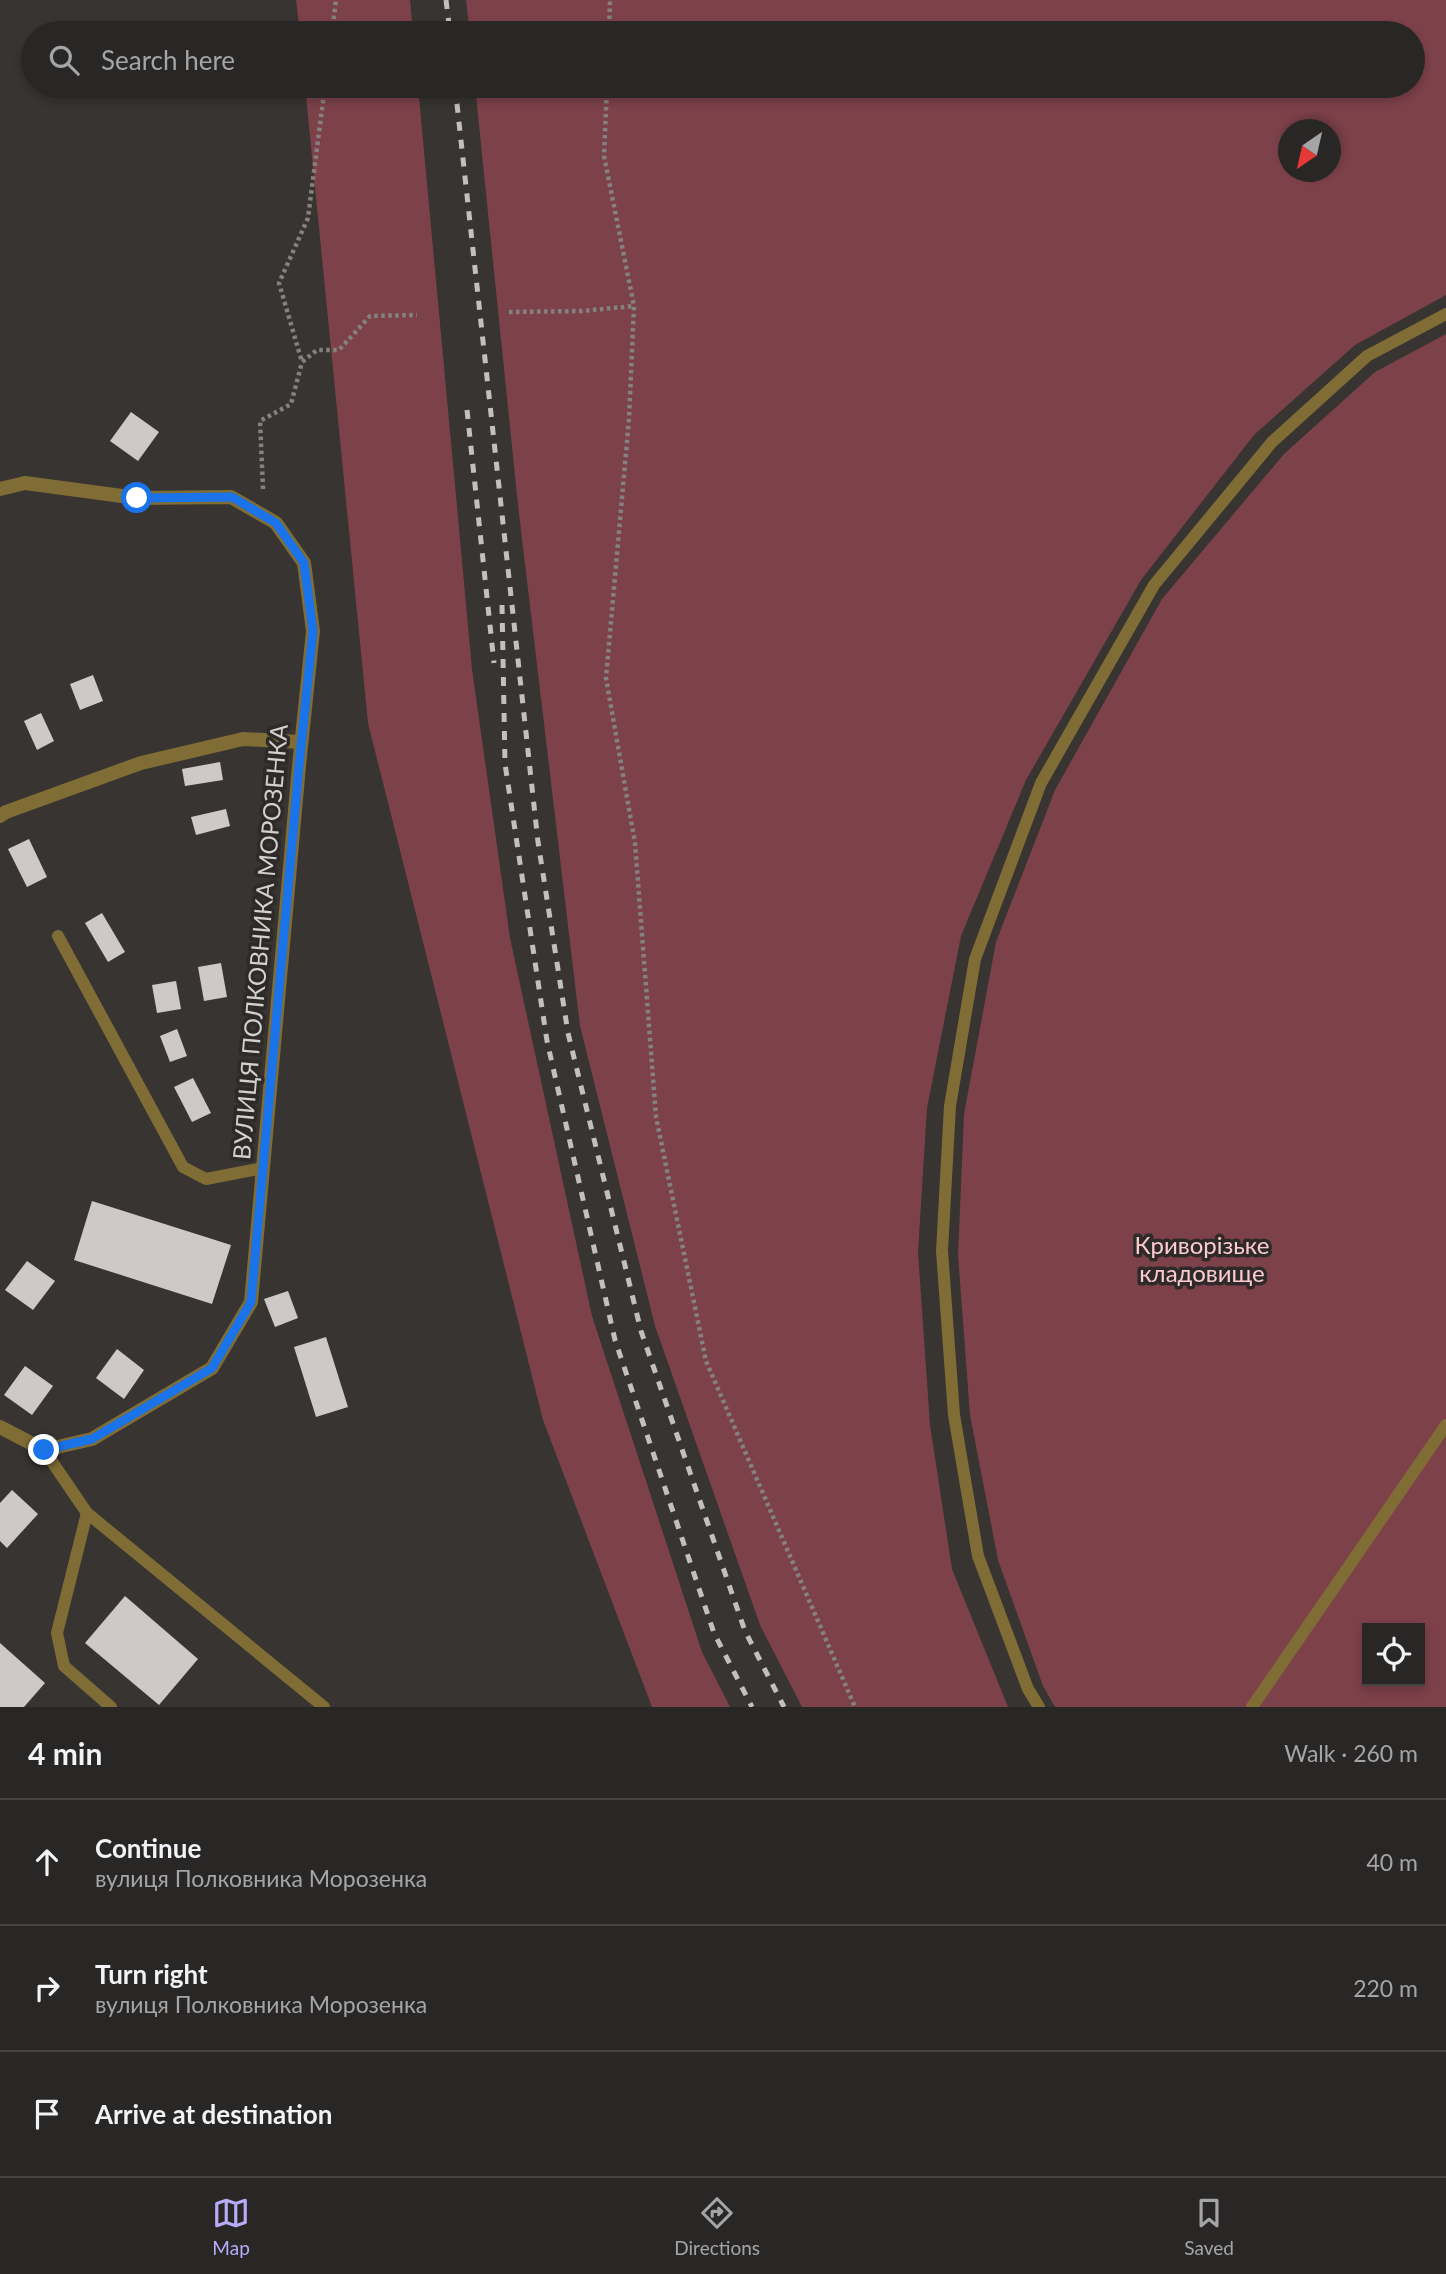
<!DOCTYPE html>
<meta charset="utf-8">
<style>
:root{--surface:#292726;--page:#312f2e;--text:#f1f3f6;--muted:#a5a5a7;--line:#454443;--accent:#b8abf7}
body{margin:0;font-family:Lato,sans-serif;background:var(--page);color:var(--text)}
.controls{position:absolute;right:21px;bottom:21px;display:grid;overflow:hidden;border-radius:0px;box-shadow:0 4px 10px #0003}
.controls button{width:63px;height:63px;display:grid;place-items:center;padding:0;border:0;border-bottom:2px solid var(--line);background:var(--surface);color:var(--text);font:35px sans-serif}
.compass{position:absolute;left:1278px;top:119px;width:63px;height:63px;border-radius:50%;background:var(--surface);box-shadow:0 4px 10px #0003;rotate:214deg}
.stop{position:absolute;width:21px;height:21px;margin:-16px;border:5px solid #1a73e8;border-radius:50%;background:#fff}
.stop.end{background:#1a73e8;border-color:#fff;box-shadow:0 2px 7px #0008}
.list{margin:0;padding:0;list-style:none}
h2{display:flex;justify-content:space-between;align-items:center;height:91px;margin:0;padding:0 28px;font-size:30px}
h2 small{font-size:23px;font-weight:400;color:var(--muted)}
.list li{display:grid;grid-template-columns:46px 1fr auto;gap:21px;align-items:center;box-sizing:border-box;height:126px;padding:0 28px;border-top:2px solid var(--line)}
.list b{display:block;font-size:26px;white-space:nowrap}
.list p{margin:0;font-size:23px;white-space:nowrap;color:var(--muted)}
.list em{font-size:23px;font-style:normal;color:var(--muted)}
.icon{flex:none;width:38px;height:38px;fill:none;stroke:currentColor;stroke-width:2;stroke-linecap:round;stroke-linejoin:round}
.map{position:relative;flex:none;width:1446px;height:1707px;overflow:hidden}
.search{position:absolute;background:var(--surface);box-shadow:0 4px 10px #0003;left:21px;right:21px;top:21px;height:77px;display:flex;align-items:center;gap:18px;box-sizing:border-box;padding:0 24px;border-radius:38px;color:var(--muted);font-size:26px}
.sheet{height:469px;background:var(--surface)}
nav{display:flex;justify-content:space-around;align-items:center;box-sizing:border-box;height:98px;border-top:2px solid var(--line);background:var(--surface);font-size:19px;color:var(--muted)}
nav a{display:grid;justify-items:center;gap:4px}
nav .on{color:var(--accent)}
.map>svg:first-child{display:block}
.green{fill:#7d414a;fill-rule:evenodd}
.building{fill:#cec9c7}
.lines{fill:none;stroke-linecap:round;stroke-linejoin:round}
.path{stroke:#848280;stroke-width:4.5;stroke-dasharray:3.5 3.5;stroke-linecap:butt}
.service{stroke:#806d35;stroke-width:12}
.minor{stroke:#806d35;stroke-width:14}
.rail{stroke:#c2c0bf;stroke-width:5;stroke-dasharray:9 9;stroke-linecap:butt}
.route{stroke:#1a73e8;stroke-width:9}
.labels{text-anchor:middle;stroke-width:7;stroke-linejoin:round;paint-order:stroke}
.street-label{font-size:24px;fill:#d3d1d0;stroke:#2d2a28}
.park-label{font-size:24px;fill:#fdcacf;stroke:#2d2a28}
</style>
<div class="map">
<svg width="1446" height="1707" viewBox="0 0 1446 1707">
<rect width="100%" height="100%" fill="#373432"/>
<g class="green">
<path d="M296,0H410L413,33H300Z"/>
<path d="M466,0H1446V295L1355,345L1254,435L1141,580L1026,780L961,936L927,1108L918,1252L930,1425L952,1569L1008,1707H802L760,1625L655,1326L580,1026L518,505L475,86H1413V33H470ZM1288,130H1330V172H1288Z"/>
<path d="M305,86H418L472,669L510,938L592,1316L702,1652L730,1707H652L543,1420L368,723Z"/>
<path d="M1446,334V1707H1055L1043,1686L998,1560L970,1415L958,1255L964,1114L996,942L1055,790L1162,599L1284,454L1375,372ZM1367,1628H1420V1681H1367Z"/>
</g>
<g class="building">
<path d="M131,412L159,432L138,461L110,441Z"/>
<path d="M93,675L103,701L80,710L70,684Z"/>
<path d="M41,713L54,741L37,750L24,721Z"/>
<path d="M220,762L223,780L185,786L182,769Z"/>
<path d="M226,809L230,826L196,835L191,817Z"/>
<path d="M29,839L47,877L27,887L8,849Z"/>
<path d="M102,913L125,952L108,962L85,923Z"/>
<path d="M221,963L227,997L204,1001L198,967Z"/>
<path d="M176,981L181,1009L157,1013L152,985Z"/>
<path d="M177,1029L187,1056L170,1062L160,1036Z"/>
<path d="M193,1078L211,1113L192,1122L174,1087Z"/>
<path d="M92,1201L231,1245L212,1304L74,1260Z"/>
<path d="M27,1261L55,1281L33,1310L5,1290Z"/>
<path d="M288,1291L298,1318L275,1327L264,1299Z"/>
<path d="M326,1337L348,1407L316,1417L294,1347Z"/>
<path d="M117,1349L144,1370L124,1399L96,1378Z"/>
<path d="M25,1366L53,1386L32,1415L4,1395Z"/>
<path d="M12,1490L38,1514L7,1548L0,1541V1503Z"/>
<path d="M125,1596L198,1659L159,1705L85,1643Z"/>
<path d="M0,1643L45,1683L24,1707H0Z"/>
</g>
<g class="lines">
<g class="path">
<path d="M332,33L336,0"/>
<path d="M609,33L610,0"/>
<path d="M325,86L308,218L279,283L302,362L317,350H339L370,316L417,315"/>
<path d="M607,86L604,156L634,306L629,419L606,678L635,843L656,1117L706,1361L855,1707"/>
<path d="M509,312L582,311L634,306"/>
<path d="M263,489L260,421L291,404L302,362"/>
</g>
<g class="service">
<path d="M58,936L183,1167L206,1179L263,1168"/>
<path d="M44,1450L87,1513L324,1707"/>
<path d="M87,1513L57,1633L64,1666L111,1707"/>
<path d="M1039,1707L1028,1689L978,1556L954,1415L942,1251L950,1106L975,959L1041,783L1154,585L1272,442L1367,356L1446,314"/>
<path d="M1252,1707L1446,1425"/>
</g>
<g class="minor">
<path d="M0,489L25,483L137,498L231,497L276,523L304,563L313,631L299,766L251,1302L212,1368L92,1439L44,1450L0,1427"/>
<path d="M0,816L6,812L141,763L243,739L301,742"/>
</g>
<g class="rail">
<path d="M446,0L450,33"/>
<path d="M455,86L538,842L568,1033L641,1331L745,1631L784,1707"/>
<path d="M467,410L494,663"/>
<path d="M502,605L505,764L547,1041L615,1340L714,1633L752,1707"/>
</g>
</g>
<g class="lines">
<path class="route" d="M44,1450L92,1439L212,1368L251,1302L299,766L313,631L304,563L276,523L232,497L137,498"/>
</g>
<g class="labels">
<g class="street-label">
<text transform="translate(261 942) rotate(-85)" y="8">ВУЛИЦЯ ПОЛКОВНИКА МОРОЗЕНКА</text>
</g>
<g class="park-label">
<text x="1202" y="1254">Криворізьке<tspan x="1202" dy="28">кладовище</tspan></text>
</g>
</g>
</svg>
<div class="controls">
<button><svg class="icon" aria-label="locate" viewBox="0 0 24 24"><circle cx="12" cy="12" r="6"/><path d="M12 2v4M12 18v4M2 12h4M18 12h4"/></svg></button>
</div>
<svg class="compass" viewBox="-18 -18 36 36"><path d="M0-13l5 13h-10z" fill="#e53935"/><path d="M0 13l5-13h-10z" fill="#a5a5a7"/></svg>
<div class="stop" style="left:137px;top:498px"></div>
<div class="stop end" style="left:44px;top:1450px"></div>
<div class="search"><svg class="icon" aria-label="search" viewBox="0 0 24 24"><circle cx="10" cy="10" r="6"/><path d="M15 15l6 6"/></svg>Search here</div>
</div>
<section class="sheet">
<h2>4 min<small>Walk · 260 m</small></h2>
<ul class="list">
<li><svg class="icon" aria-label="ahead" viewBox="0 0 24 24"><path d="M12 20V5M6 11l6-6 6 6"/></svg><div><b>Continue</b><p>вулиця Полковника Морозенка</p></div><em>40 m</em></li>
<li><svg class="icon" aria-label="right" viewBox="0 0 24 24"><path d="M7 20v-9h11M14 6l5 5-5 5"/></svg><div><b>Turn right</b><p>вулиця Полковника Морозенка</p></div><em>220 m</em></li>
<li><svg class="icon" aria-label="arrive" viewBox="0 0 24 24"><path d="M6 21V4h12l-3 4 3 4H6"/></svg><div><b>Arrive at destination</b></div></li>
</ul>
</section>
<nav>
<a class="on"><svg class="icon" aria-label="map" viewBox="0 0 24 24"><path d="M3 6l6-2 6 2 6-2v14l-6 2-6-2-6 2zM9 4v14M15 6v14"/></svg>Map</a>
<a><svg class="icon" aria-label="directions" viewBox="0 0 24 24"><path d="M12 3l9 9-9 9-9-9zM9 14v-3h6M13 9l2 2-2 2"/></svg>Directions</a>
<a><svg class="icon" aria-label="saved" viewBox="0 0 24 24"><path d="M7 4h10v16l-5-4-5 4z"/></svg>Saved</a>
</nav>
